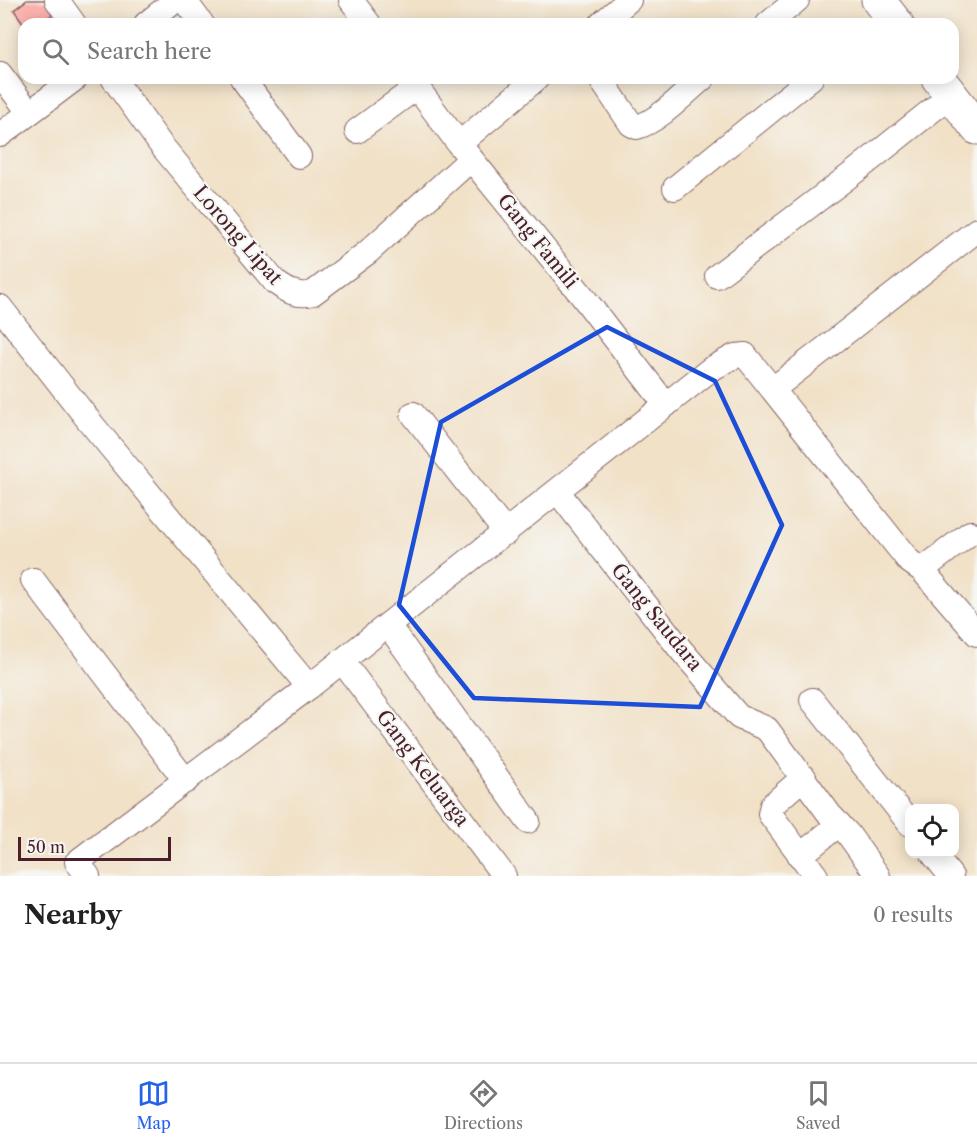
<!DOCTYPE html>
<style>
:root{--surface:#fff;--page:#f6f6f6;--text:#222;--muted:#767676;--line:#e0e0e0;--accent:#2563eb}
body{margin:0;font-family:"Libre Caslon Text",serif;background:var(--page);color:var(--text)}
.controls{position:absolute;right:18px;bottom:18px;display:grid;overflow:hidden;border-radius:12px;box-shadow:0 3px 15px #0003}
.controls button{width:54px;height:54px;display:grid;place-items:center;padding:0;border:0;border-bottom:2px solid var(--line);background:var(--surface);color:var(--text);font:30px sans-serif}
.scale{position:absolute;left:18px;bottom:15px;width:153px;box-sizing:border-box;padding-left:6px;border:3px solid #4a1f2b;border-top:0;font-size:16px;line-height:21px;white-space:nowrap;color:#4a1f2b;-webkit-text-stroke:4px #f6f6f2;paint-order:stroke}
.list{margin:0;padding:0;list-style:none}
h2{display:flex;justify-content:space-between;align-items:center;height:78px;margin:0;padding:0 24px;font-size:26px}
h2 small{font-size:20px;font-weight:400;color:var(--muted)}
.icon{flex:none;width:33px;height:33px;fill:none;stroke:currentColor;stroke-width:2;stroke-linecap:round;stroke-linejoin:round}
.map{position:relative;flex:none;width:977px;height:876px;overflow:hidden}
.search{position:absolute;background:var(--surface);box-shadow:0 3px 15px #0003;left:18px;right:18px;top:18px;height:66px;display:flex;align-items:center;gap:15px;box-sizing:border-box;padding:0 21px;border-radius:18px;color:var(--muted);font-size:22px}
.sheet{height:186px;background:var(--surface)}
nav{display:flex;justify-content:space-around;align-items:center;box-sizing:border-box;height:84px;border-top:2px solid var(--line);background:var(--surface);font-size:16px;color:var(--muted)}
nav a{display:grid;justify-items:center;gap:3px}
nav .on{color:var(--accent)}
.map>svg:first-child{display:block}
.building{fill:#fba09b}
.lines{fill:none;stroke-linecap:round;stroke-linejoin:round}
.minor-casing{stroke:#846362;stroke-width:26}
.primary-casing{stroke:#846362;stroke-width:35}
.minor{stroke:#fff;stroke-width:24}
.primary{stroke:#fff;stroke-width:33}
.marked{fill:none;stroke:#1d4ed8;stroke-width:4.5;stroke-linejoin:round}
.labels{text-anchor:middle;stroke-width:4.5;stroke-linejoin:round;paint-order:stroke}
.street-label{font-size:20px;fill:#4a1f2b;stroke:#f6f6f2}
</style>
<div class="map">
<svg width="977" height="876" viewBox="0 0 977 876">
<rect width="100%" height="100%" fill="#f6f6f2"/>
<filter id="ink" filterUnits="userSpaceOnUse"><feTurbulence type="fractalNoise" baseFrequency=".0167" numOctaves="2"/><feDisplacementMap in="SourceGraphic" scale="12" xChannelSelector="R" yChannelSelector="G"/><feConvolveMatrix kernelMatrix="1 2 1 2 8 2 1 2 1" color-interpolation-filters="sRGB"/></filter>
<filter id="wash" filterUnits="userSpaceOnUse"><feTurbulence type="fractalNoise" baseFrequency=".008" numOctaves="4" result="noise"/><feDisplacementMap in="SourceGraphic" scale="24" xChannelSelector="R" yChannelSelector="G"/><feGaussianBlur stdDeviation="1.35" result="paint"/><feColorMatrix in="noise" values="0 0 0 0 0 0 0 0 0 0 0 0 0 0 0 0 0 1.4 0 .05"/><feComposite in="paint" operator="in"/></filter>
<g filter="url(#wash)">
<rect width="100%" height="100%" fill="#f1e1c7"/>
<g id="blocks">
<path class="building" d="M27,0H55L61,8L39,24H24L14,10Z"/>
</g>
</g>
<g filter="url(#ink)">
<use href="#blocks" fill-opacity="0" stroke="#846362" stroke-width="1.5"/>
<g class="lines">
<defs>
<g id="minor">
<path d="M57,0L74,24"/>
<path d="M184,0L202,24"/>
<path d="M351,0L369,24"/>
<path d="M146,24L176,0"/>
<path d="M601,24L629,0"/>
<path d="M768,24L797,0"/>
<path d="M0,74L29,112"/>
<path d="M113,78L161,145L275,282C287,291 297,297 313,293L368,252L471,159"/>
<path d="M242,78L299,156"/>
<path d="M410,78L459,144L580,293L666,405"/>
<path d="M600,78L631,124L637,127C659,121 685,93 703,78"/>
<path d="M357,131L417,87"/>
<path d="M0,135L76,78"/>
<path d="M459,144L537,78"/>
<path d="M675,188L811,78"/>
<path d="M717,276L857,170L951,95"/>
<path d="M0,307L90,422L309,687"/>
<path d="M773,389L977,230"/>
<path d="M413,414L506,533"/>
<path d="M558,492L681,650L739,717L767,729L830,815L848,834L878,876"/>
<path d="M922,570L970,533"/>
<path d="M33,580L186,781"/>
<path d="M388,625L528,821"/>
<path d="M342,661L504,876"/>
<path d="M812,700L910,824"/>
<path d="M804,777L772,805L770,814L816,876"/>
<path d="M933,854L951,876"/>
<path d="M800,856L839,824"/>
<path d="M88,876L77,862L309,687L711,369L735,356L745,355L909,561L922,570L977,634"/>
</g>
<g id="primary">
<path d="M878,0L897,24"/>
<path d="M938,78L977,128"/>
</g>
</defs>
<use href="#minor" class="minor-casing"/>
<use href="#primary" class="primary-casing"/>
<use href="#minor" class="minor"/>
<use href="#primary" class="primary"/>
</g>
</g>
<path class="marked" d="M607,327L715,381L782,525L700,707L474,698L399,605L441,422Z"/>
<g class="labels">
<g class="street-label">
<text transform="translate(238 235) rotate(49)" y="7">Lorong Lipat</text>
<text transform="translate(538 241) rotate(51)" y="7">Gang Famili</text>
<text transform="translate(657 617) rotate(51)" y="7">Gang Saudara</text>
<text transform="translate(423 768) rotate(53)" y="7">Gang Keluarga</text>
</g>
</g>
</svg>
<div class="controls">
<button><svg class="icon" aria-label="locate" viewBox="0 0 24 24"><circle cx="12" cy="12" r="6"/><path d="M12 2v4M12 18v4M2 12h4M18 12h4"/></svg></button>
</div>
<div class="scale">50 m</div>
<div class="search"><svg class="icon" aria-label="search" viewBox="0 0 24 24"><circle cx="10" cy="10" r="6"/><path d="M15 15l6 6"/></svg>Search here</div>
</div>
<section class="sheet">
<h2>Nearby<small>0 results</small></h2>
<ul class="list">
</ul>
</section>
<nav>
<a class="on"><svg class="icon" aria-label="map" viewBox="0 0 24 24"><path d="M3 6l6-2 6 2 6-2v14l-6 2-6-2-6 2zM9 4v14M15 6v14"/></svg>Map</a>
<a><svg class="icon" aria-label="directions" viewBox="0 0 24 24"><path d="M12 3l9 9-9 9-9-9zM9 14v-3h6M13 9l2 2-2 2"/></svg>Directions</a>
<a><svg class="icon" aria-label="saved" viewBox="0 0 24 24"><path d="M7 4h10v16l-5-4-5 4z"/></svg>Saved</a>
</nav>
